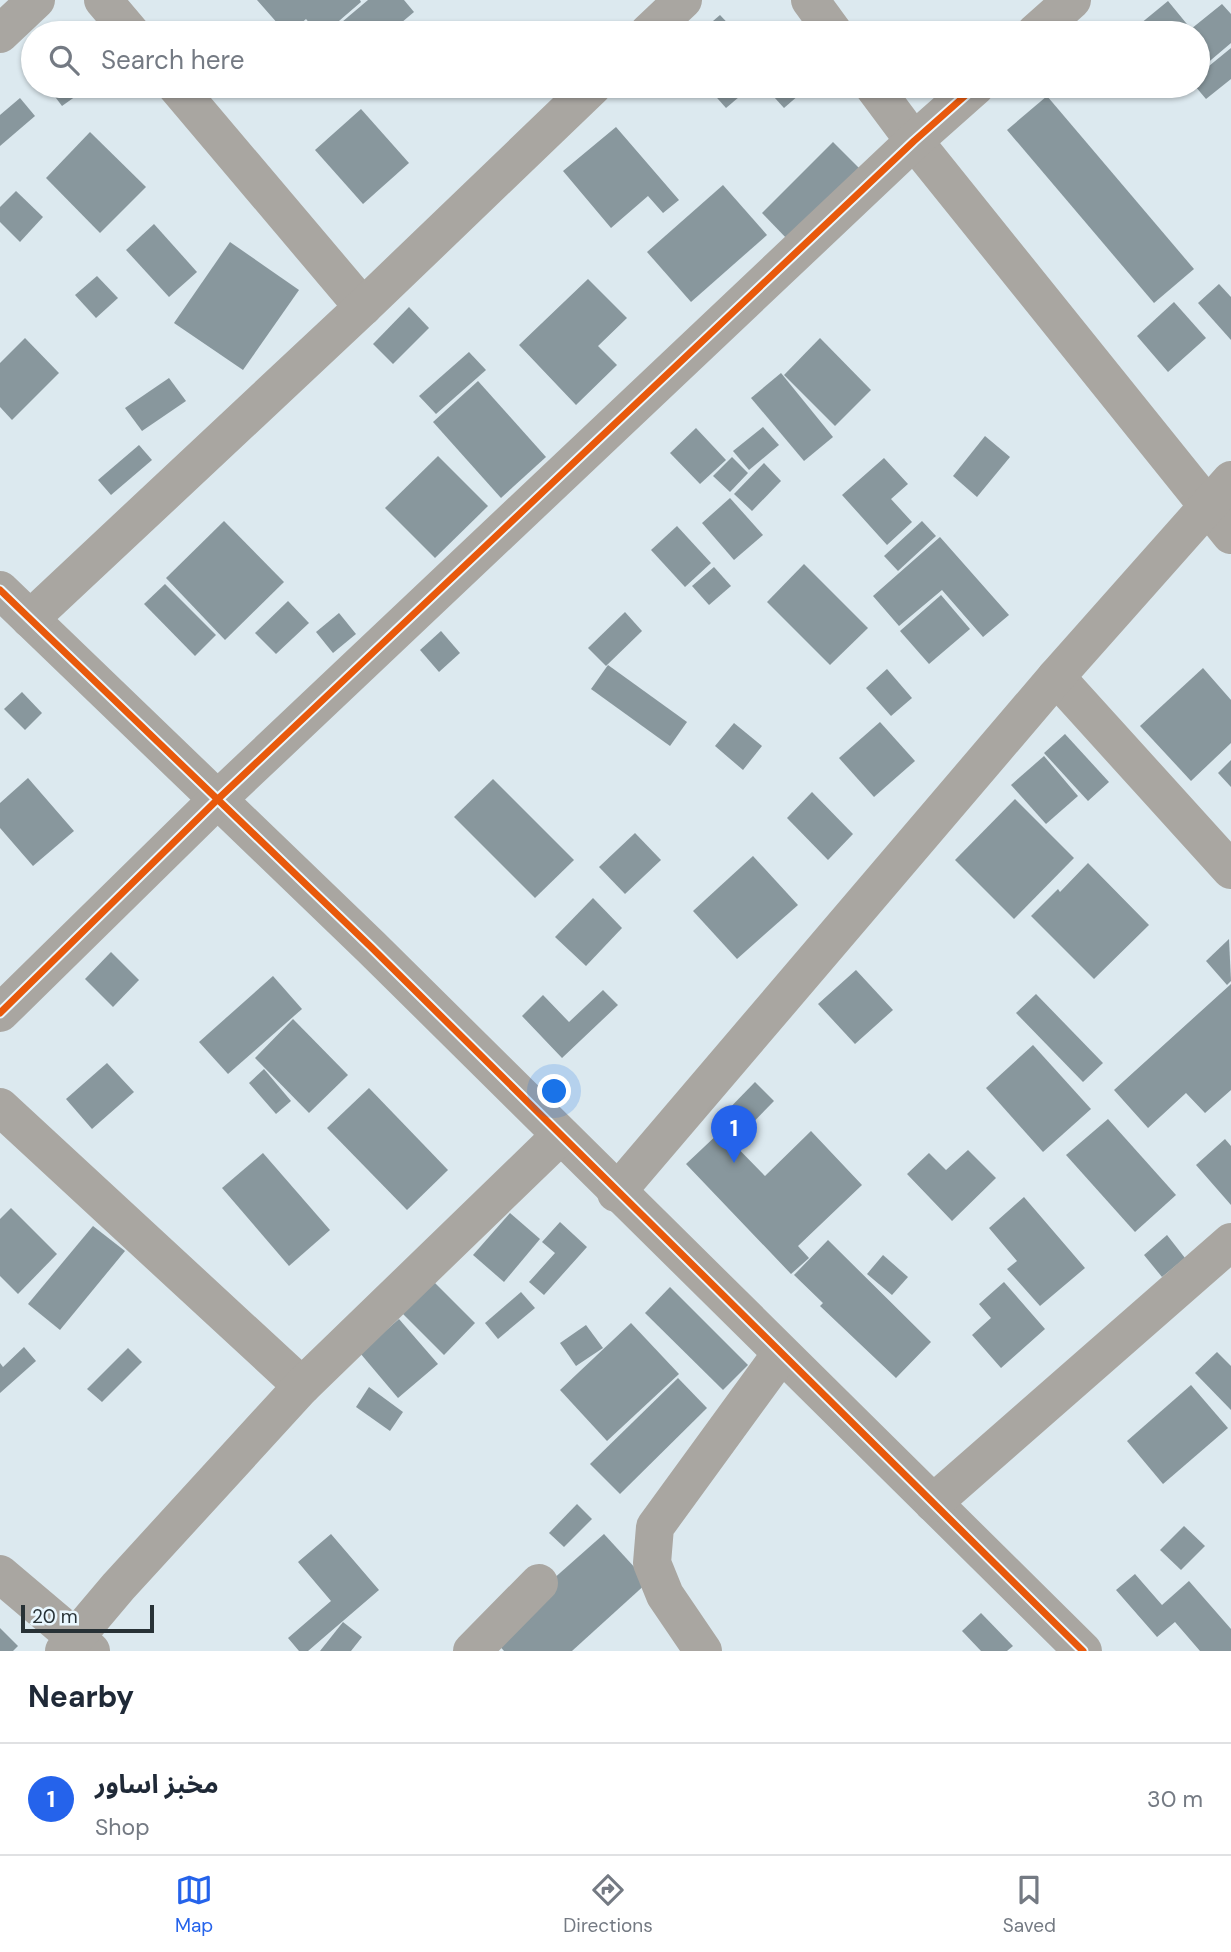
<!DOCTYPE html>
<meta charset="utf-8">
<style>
:root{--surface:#fff;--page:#f6f6f7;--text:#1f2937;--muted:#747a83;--line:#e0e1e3;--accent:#2563eb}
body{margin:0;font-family:"DM Sans","Noto Sans Arabic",sans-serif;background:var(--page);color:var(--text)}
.scale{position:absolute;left:21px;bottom:18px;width:133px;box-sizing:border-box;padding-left:7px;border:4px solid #283236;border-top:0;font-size:19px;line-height:24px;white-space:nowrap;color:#283236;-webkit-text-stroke:5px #e9f7fe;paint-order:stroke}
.you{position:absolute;left:555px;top:1092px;width:24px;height:24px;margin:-18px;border:5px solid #fff;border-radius:50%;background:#1a73e8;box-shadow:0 0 0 10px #1a73e833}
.badge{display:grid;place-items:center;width:46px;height:46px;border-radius:50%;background:var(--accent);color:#fff;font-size:23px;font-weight:700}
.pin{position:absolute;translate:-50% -58px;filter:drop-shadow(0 2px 4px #0008)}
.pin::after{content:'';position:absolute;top:37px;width:24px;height:21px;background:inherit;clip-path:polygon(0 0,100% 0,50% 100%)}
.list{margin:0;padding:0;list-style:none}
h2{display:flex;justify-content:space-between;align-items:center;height:91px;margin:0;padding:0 28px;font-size:30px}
h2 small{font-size:23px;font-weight:400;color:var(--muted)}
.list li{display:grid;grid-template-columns:46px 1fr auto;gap:21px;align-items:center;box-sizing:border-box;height:112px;padding:0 28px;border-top:2px solid var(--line)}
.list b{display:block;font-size:26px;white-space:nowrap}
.list p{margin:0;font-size:23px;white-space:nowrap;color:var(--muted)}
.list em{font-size:23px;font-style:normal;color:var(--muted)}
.icon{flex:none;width:38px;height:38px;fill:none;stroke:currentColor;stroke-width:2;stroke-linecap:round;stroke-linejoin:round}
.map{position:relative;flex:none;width:1231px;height:1651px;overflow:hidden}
.search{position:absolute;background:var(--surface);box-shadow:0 2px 5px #0004;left:21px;right:21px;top:21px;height:77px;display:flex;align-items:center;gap:18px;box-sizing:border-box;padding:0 24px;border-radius:38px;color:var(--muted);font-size:26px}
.sheet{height:203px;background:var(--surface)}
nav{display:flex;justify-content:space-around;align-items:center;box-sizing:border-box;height:98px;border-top:2px solid var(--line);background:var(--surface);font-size:19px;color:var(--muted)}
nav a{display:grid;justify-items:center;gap:4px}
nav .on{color:var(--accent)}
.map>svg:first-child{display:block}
.building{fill:#88979d}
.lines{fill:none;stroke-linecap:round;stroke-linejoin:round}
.minor{stroke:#a9a6a1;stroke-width:38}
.cycleway-casing{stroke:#e9f7fe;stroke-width:11}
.cycleway{stroke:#e8590c;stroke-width:7}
</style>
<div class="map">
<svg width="1231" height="1651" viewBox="0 0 1231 1651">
<rect width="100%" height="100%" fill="#dce9ef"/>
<g class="building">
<path d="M257,0H360L361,2L325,33H318L306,19L290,33H286Z"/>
<path d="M368,0H404L414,12L389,33H329Z"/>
<path d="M1168,1L1191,29L1222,4L1231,14V43L1198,71V33H1129Z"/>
<path d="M720,15L737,33H699Z"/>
<path d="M1231,48V79L1206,99L1195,86H1198V75Z"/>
<path d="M47,86H90L62,106Z"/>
<path d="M715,86H752L726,108L710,90Z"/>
<path d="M764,86H805L807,88L784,108Z"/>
<path d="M1047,96L1194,269L1154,303L1007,130Z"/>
<path d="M20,98L35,116L0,146V115Z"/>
<path d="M361,109L409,163L363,204L315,150Z"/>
<path d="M616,127L679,200L663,213L648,196L611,228L563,171Z"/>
<path d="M90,132L146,187L100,233L46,178Z"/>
<path d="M833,142L863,172L790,242L762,213Z"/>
<path d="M723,185L767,235L691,302L647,252Z"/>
<path d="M16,191L43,217L20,242L0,222V207Z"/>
<path d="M154,224L197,272L169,297L126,250Z"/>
<path d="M230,242L299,290L243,370L174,323Z"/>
<path d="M97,276L118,298L96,318L75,295Z"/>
<path d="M588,279L627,318L598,346L617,365L576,405L519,345Z"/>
<path d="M1219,284L1231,297V340L1198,303Z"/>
<path d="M1174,302L1206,338L1168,372L1137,336Z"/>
<path d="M409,307L429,328L393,364L373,344Z"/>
<path d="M25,338L59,373L12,420L0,407V363Z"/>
<path d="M820,338L871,390L835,426L784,375Z"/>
<path d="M469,352L486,370L436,414L419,396Z"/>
<path d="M781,373L833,437L804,461L751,398Z"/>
<path d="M169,378L186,401L142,431L125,408Z"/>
<path d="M478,381L546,457L501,498L433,422Z"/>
<path d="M763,427L779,445L749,470L733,451Z"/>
<path d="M696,428L726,460L700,484L670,453Z"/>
<path d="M985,436L1010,457L977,497L953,476Z"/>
<path d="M139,445L152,460L111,495L98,480Z"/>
<path d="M438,456L488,506L435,558L385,508Z"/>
<path d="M732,457L748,473L730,492L713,476Z"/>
<path d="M884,458L908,484L891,499L912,522L887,545L842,495Z"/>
<path d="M764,463L781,481L752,511L734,494Z"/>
<path d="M730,498L763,535L734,560L702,523Z"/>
<path d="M224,521L284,582L225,640L166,578Z"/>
<path d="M922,521L936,536L898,571L884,556Z"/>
<path d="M677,526L711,563L685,587L651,550Z"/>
<path d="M940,537L1009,615L983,637L942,590L899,626L873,596Z"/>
<path d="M804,564L868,628L830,665L767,602Z"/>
<path d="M714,567L731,586L709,605L692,586Z"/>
<path d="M165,584L216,635L195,656L144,604Z"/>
<path d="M941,595L970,629L929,664L900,631Z"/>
<path d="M288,601L309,623L276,654L255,633Z"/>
<path d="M625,612L642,631L606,666L588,648Z"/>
<path d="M339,613L356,634L333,653L316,632Z"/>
<path d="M441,631L460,653L439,672L420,650Z"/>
<path d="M608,665L687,722L670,746L591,689Z"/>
<path d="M1203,668L1231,700V743L1191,781L1140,726Z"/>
<path d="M887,669L912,698L891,716L866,688Z"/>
<path d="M22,692L42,713L25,730L4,709Z"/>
<path d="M880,722L915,761L874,797L839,758Z"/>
<path d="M734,723L762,746L743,770L715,746Z"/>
<path d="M1065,734L1109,782L1088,801L1044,753Z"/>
<path d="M1044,756L1078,796L1046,824L1011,785Z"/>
<path d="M1231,760V787L1218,773Z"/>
<path d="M28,778L74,831L33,866L0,828V803Z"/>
<path d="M493,779L574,860L535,898L454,817Z"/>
<path d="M812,792L853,834L828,860L787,818Z"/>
<path d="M1015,799L1074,858L1014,919L955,860Z"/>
<path d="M635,833L661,860L625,894L599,867Z"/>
<path d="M753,856L798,905L737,959L693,911Z"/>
<path d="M1088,863L1149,925L1094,979L1031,916L1058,889L1060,892Z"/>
<path d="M593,898L622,928L586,966L555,937Z"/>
<path d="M1229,939L1231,981L1227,985L1206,961Z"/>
<path d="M111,952L139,980L113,1007L85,979Z"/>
<path d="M856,970L893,1010L855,1044L818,1004Z"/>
<path d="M273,976L302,1009L228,1074L199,1042Z"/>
<path d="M1231,984V1090L1205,1113L1186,1093L1148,1128L1114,1090Z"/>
<path d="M603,990L618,1005L562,1058L522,1016L543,995L569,1022Z"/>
<path d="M1036,994L1103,1063L1083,1082L1016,1013Z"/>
<path d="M293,1019L348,1075L309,1113L255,1058Z"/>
<path d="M1033,1045L1091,1109L1043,1152L986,1088Z"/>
<path d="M107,1063L134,1092L92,1129L66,1099Z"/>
<path d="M264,1069L291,1101L276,1114L249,1083Z"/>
<path d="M755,1082L774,1101L737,1139L718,1120Z"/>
<path d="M369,1088L448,1170L407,1210L327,1128Z"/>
<path d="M1108,1119L1176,1195L1135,1232L1066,1155Z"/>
<path d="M721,1131L765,1176L811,1131L862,1185L798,1246L809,1258L791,1274L686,1164Z"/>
<path d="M1225,1139L1231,1146V1205L1196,1165Z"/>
<path d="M968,1150L996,1178L952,1221L907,1174L929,1153L946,1170Z"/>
<path d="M263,1153L330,1230L289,1266L222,1188Z"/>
<path d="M1024,1197L1085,1268L1040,1306L1007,1269L1017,1261L989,1228Z"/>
<path d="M11,1208L57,1254L18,1294L0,1276V1219Z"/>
<path d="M510,1213L540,1239L504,1282L473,1255Z"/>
<path d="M560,1222L587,1247L544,1295L529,1282L555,1253L542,1242Z"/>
<path d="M93,1226L125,1251L60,1330L28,1304Z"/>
<path d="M1167,1235L1185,1258L1162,1277L1144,1255Z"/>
<path d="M828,1240L931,1342L896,1378L820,1306L823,1303L794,1275Z"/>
<path d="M883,1255L908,1277L892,1295L867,1274Z"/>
<path d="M431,1279L475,1323L444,1355L400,1311Z"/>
<path d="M1004,1282L1045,1329L1001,1368L972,1335L991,1318L979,1304Z"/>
<path d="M670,1287L748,1365L723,1390L645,1313Z"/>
<path d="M521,1292L535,1308L498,1339L485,1323Z"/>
<path d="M399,1319L438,1364L398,1398L360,1353Z"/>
<path d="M631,1323L679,1374L607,1441L560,1390Z"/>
<path d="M586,1325L603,1348L576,1366L560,1343Z"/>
<path d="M24,1347L36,1361L0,1393V1363L3,1367Z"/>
<path d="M128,1348L142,1362L102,1402L87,1389Z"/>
<path d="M1217,1352L1231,1366V1410L1195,1373Z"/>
<path d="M678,1378L707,1408L620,1494L590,1464Z"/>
<path d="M1191,1385L1228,1428L1163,1484L1127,1441Z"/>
<path d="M369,1387L403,1412L390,1431L356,1407Z"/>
<path d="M577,1504L592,1519L564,1547L549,1533Z"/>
<path d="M1184,1526L1205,1546L1181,1570L1160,1550Z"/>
<path d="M331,1534L379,1590L308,1651H299L288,1638L331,1601L298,1562Z"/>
<path d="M604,1534L648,1582L572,1651H504L490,1635Z"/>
<path d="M1135,1574L1162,1605L1189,1581L1231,1629V1651H1200L1175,1622L1157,1637L1116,1590Z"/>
<path d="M981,1613L1013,1646L1007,1651H981L962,1631Z"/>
<path d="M343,1622L362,1637L351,1651H320Z"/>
<path d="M0,1628L18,1646L13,1651H0Z"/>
</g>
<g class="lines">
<g class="minor">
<path d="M103,0L131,33"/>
<path d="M810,0L834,33"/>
<path d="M648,33L683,0"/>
<path d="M1035,33L1072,0"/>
<path d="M0,34L36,0"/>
<path d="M176,86L363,307"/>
<path d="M873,86L914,141L1231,535"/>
<path d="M0,590L371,947L1083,1651"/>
<path d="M30,619L363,307L593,86"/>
<path d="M1056,677L1231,870"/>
<path d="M0,1013L218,799L914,141L976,86"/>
<path d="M0,1107L302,1386"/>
<path d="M616,1193L1056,677L1231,480"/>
<path d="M933,1503L1231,1242"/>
<path d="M0,1574L91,1651"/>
<path d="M64,1651L118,1587L302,1386L560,1136"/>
<path d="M472,1651L539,1583"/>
<path d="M703,1651L665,1595L652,1563L655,1527L781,1354"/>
</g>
<defs>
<g id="cycleway">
<path d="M0,590L371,947L1083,1651"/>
<path d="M0,1013L218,799L914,141L976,86"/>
</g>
</defs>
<use href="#cycleway" class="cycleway-casing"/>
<use href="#cycleway" class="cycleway"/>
</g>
</svg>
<div class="scale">20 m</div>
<div class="you"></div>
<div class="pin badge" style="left:734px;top:1163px">1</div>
<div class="search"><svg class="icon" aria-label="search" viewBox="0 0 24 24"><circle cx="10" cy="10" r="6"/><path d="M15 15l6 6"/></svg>Search here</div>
</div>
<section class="sheet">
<h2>Nearby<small></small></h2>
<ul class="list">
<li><span class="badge">1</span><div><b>مخبز اساور</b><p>Shop</p></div><em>30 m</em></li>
</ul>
</section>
<nav>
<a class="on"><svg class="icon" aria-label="map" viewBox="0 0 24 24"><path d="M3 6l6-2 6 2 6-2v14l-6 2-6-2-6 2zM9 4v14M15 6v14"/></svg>Map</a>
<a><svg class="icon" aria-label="directions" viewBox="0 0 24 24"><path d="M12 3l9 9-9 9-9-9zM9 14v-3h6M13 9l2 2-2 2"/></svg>Directions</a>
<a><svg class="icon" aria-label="saved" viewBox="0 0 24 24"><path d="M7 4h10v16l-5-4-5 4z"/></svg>Saved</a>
</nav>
